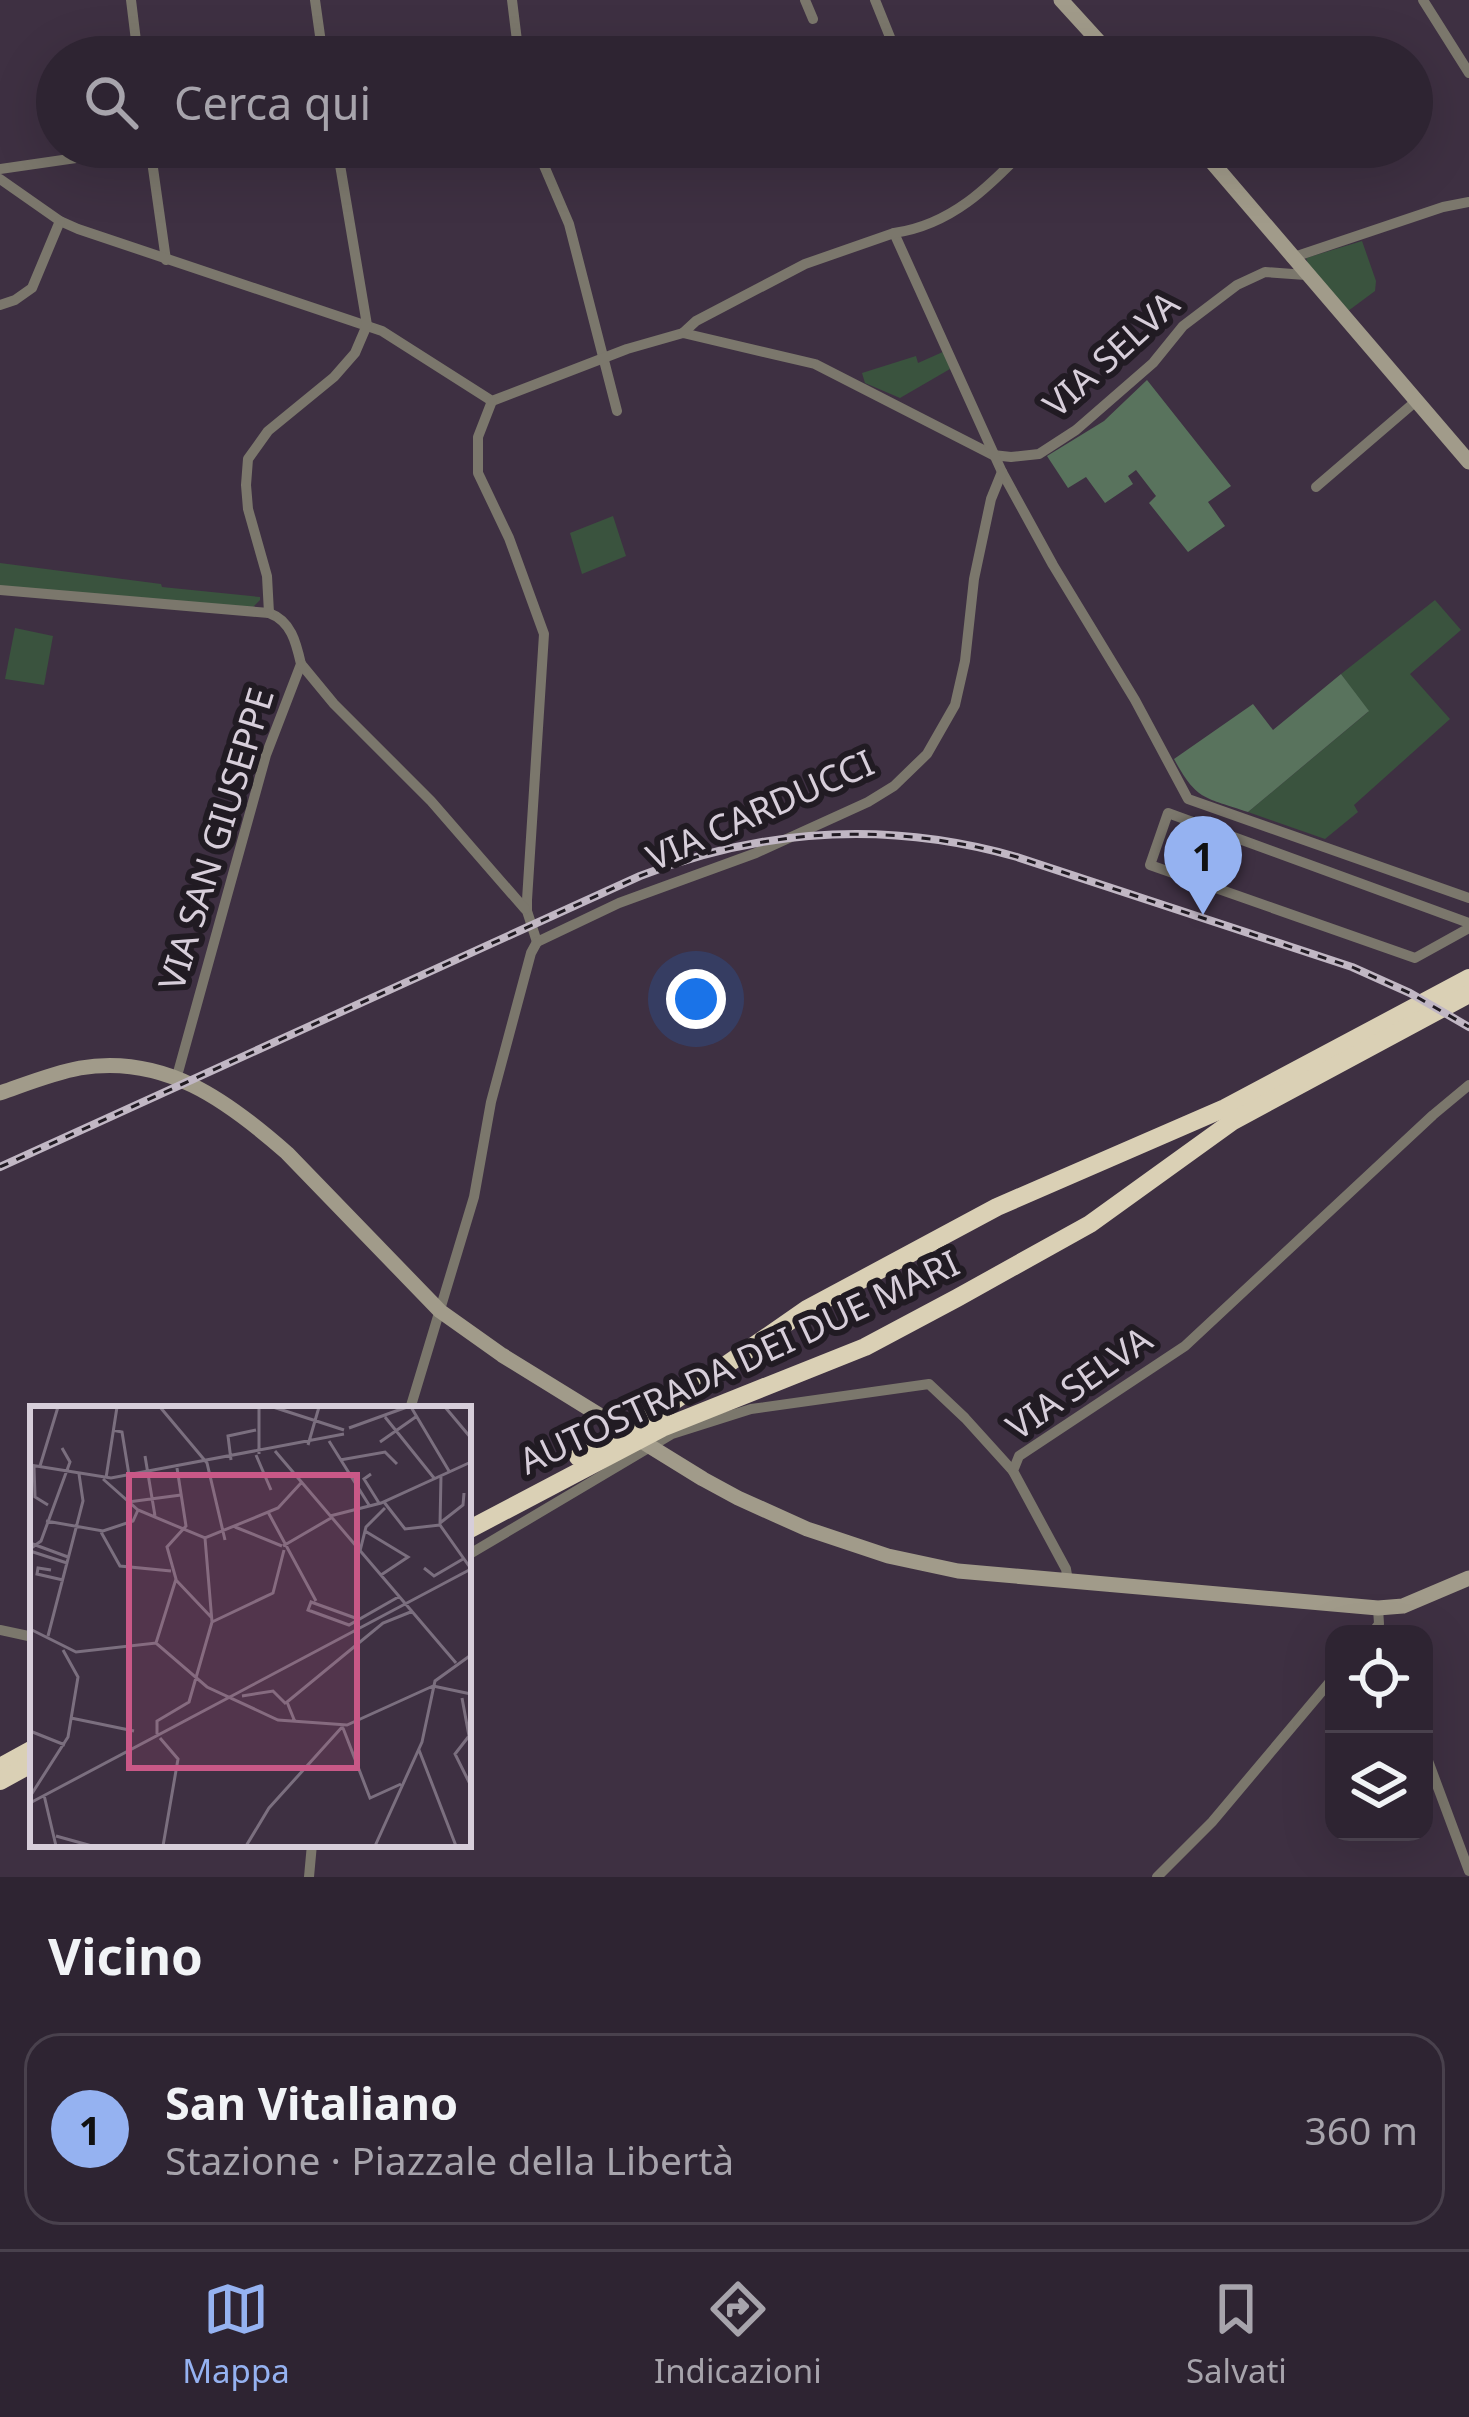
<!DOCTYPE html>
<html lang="it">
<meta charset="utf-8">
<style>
:root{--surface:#2e2432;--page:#362c3a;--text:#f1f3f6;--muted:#a7a4ac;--line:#49414d;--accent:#95b2f1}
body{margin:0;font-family:"Noto Sans",sans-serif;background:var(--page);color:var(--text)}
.controls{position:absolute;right:36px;bottom:36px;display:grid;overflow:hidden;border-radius:24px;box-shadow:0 12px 48px #0002}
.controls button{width:108px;height:108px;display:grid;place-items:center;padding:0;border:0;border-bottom:3px solid var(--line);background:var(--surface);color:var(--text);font:60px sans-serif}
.you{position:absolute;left:696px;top:999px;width:42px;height:42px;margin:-30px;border:9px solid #fff;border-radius:50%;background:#1a73e8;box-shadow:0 0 0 18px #1a73e833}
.badge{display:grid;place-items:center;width:78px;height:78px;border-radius:50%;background:var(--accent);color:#111;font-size:39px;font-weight:700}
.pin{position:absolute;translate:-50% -99px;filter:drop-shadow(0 3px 6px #0008)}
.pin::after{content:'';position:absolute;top:63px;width:42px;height:36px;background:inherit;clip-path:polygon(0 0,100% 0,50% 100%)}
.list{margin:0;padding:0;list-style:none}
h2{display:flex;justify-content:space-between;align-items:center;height:156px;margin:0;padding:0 48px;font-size:51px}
h2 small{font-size:39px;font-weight:400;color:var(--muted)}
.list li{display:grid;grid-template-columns:78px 1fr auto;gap:36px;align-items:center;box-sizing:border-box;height:192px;margin:0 24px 24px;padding:0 24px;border:3px solid var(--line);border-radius:36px}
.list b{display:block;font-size:45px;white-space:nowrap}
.list p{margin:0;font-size:39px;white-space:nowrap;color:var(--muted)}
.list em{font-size:39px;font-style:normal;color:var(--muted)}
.icon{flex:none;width:66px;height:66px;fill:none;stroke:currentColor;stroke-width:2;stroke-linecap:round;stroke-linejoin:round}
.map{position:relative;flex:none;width:1469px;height:1877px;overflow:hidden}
.search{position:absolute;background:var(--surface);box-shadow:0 12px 48px #0002;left:36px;right:36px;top:36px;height:132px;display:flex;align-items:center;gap:30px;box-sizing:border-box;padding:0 42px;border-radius:66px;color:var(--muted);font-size:45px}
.sheet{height:372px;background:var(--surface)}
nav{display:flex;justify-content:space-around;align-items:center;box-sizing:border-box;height:168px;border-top:3px solid var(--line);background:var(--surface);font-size:33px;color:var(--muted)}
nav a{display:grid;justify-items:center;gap:6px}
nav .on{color:var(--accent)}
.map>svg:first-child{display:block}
.green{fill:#3a533e}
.forest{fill:#59735d}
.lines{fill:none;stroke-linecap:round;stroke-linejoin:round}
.street{stroke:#7b776c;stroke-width:10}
.secondary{stroke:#a19b8a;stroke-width:15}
.highway{stroke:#dad0b5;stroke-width:18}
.rail-casing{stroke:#c1b7c4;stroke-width:8}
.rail{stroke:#211b23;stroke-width:3;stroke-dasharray:9;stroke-linecap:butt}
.labels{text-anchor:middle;stroke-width:12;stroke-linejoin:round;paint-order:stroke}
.street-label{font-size:36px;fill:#d7ceda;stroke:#211b23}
.inset-road{fill:none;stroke:#7b6f7f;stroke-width:3}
.view{fill:#c95887;fill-opacity:0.15;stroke:#c95887;stroke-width:6}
.inset-edge{fill:none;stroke:#d7ceda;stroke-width:6}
</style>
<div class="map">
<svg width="1469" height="1877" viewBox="0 0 1469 1877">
<rect width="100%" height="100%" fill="#3e3042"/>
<g class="green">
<path d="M1362,241L1376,281L1375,291L1348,311L1310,270L1306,258Z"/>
<path d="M945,351L950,369L900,398L865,383L862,373L916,356L918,363Z"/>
<path d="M613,516L626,556L582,574L570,533Z"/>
<path d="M0,563L161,584L162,587L260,597V600L253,607L0,587Z"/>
<path d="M1435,600L1461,630L1410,674L1450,719L1354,805L1358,812L1325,839L1248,812L1368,712L1341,674Z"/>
<path d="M15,628L53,636L44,685L5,679Z"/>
</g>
<g class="forest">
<path d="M1147,380L1231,486L1208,502L1225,526L1188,552L1149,503L1156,496L1136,470L1128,476L1133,484L1105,503L1086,477L1068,488L1047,456L1104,421Z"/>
<path d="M1341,674L1369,711L1248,812C1204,797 1197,801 1174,759L1253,704L1273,730Z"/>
</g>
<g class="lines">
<g class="street">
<path d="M131,0L138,57"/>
<path d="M315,0L323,57"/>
<path d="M512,0L519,57"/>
<path d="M805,0L813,19"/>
<path d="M875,0L898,57"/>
<path d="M1423,0L1469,73"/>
<path d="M150,147L166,260"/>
<path d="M536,147L569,224L617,411"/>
<path d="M0,169L152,147"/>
<path d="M0,179L60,221L78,229L382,331L492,401L627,349L683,333L815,364L993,455L1011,457L1039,454L1076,430L1153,363L1183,326L1237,285L1265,272L1306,275"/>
<path d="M894,233L1002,472L1053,565L1135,700L1188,799L1469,898"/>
<path d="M1291,258L1443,207L1469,202"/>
<path d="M0,305L15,300L32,288L60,221"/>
<path d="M683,333L696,321L805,264L894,233C951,225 989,187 1027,147"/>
<path d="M492,401L478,437V473L509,538L544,634L527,900V911L537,942"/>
<path d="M1316,487L1415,402"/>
<path d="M0,590L269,613C291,621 296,642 301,664L266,755L177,1076"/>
<path d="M269,613L267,576L248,509L246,485L248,459L268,431L334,377L355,353L367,325L337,147"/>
<path d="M301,664L334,704L431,801L525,909"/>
<path d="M1469,923L1168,813L1150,865L1415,958L1469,928"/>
<path d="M537,942L619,903L756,853L868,802L894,786L927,754L955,705L965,661L974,579L991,499L1002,472"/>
<path d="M410,1409L474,1197L491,1102L531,953L537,942"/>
<path d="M468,1555L672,1434L751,1409L929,1384L965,1418L1013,1471"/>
<path d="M1068,1581L1066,1569L1013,1471L1019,1456L1185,1346L1433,1115L1469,1085"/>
<path d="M0,1630L33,1637"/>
<path d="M1371,1634L1379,1624L1378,1608"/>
<path d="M1424,1750L1469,1871"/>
<path d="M309,1877L312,1844"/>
<path d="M1157,1877L1212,1822L1334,1677"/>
</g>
<g class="secondary">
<path d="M1061,0L1113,57"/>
<path d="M1199,147L1469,462"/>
<path d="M0,1093C26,1084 53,1073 80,1068C164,1054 227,1100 287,1153L440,1311L502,1355L703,1479L738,1498L807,1529L888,1556L958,1571L1378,1608L1403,1606L1469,1578"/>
</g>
<g class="highway">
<path d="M578,1457L642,1423L807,1309L997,1207L1225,1108L1469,978"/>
<path d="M468,1530L662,1428L865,1347L957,1298L1090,1224L1233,1121L1469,994"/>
<path d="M0,1767L33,1749"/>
<path d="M0,1781L33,1763"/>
</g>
<defs>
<path id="rail" d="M0,1167L640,876C763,828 890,821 1017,857L1352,967L1410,993L1469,1027"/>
</defs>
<use href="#rail" class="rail-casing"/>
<use href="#rail" class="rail"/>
</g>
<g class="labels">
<g class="street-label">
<text transform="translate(1111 354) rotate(-42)" y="13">VIA SELVA</text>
<text transform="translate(760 810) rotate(-24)" y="13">VIA CARDUCCI</text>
<text transform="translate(216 839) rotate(-73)" y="13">VIA SAN GIUSEPPE</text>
<text transform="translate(739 1362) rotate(-25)" y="13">AUTOSTRADA DEI DUE MARI</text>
<text transform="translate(1079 1383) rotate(-35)" y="13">VIA SELVA</text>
</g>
</g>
<g transform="translate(30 1406)">
<rect width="441" height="441" fill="#3e3042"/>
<path class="inset-road" d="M130,1L177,57L195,134M229,1V48M243,1L314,24M381,1L419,65M415,1L441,32M355,11L404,72M319,22L377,1M82,24L92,26L99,69M299,35L339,99M350,36L387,10M278,39L289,1M245,45L426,257M226,49L241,84M115,50L125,110M201,54L198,30L226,24M310,54L355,46L367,58M0,59L81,72L314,28M4,60L5,91L18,99M10,60L28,1M341,68L334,73L349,97M411,69L410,119L439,160M76,72L87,1M73,73L108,104L175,132L248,102L271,77M98,96L151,89M354,96L375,123L410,119M238,106L286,195M300,110L351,97L441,56M16,115L73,125L103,115L108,104M410,117L433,99L434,87M205,121L252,140M335,125L378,151L351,169M71,126L90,160L141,165M175,132L182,216M0,137L38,151M253,140L301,112M0,143L11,135L40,56L32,42M0,145L37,157M330,145L336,121L355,102M394,162L404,170L433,153M21,164L8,162L7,168L33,174M146,174L181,211M328,213L281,196L278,204L319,219L370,190M182,216L243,187L254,144M0,223L46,246L126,237L177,281L248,314L317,319L403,280M18,230L53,95L49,68M126,237L146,173L137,141L156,120L147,62M403,280L441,288M212,290L243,285L256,298M432,292L439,330L425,348L441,380M41,312L104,325M265,316L257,296L353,217L383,205M313,322L340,392L371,378M0,325L35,339M127,328V315L159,296L182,216M130,332L148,353L133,440M389,344L426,440M1,389L38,331L48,271L33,244M14,389L26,440M0,397L441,163M26,430L62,440M216,440L239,402L313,320M345,440L392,336L405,275L441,249"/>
<path class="view" d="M99,69H327V362H99Z"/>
<rect width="441" height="441" class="inset-edge"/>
</g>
</svg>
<div class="controls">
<button><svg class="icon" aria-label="locate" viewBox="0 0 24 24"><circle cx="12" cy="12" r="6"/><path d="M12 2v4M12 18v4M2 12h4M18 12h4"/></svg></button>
<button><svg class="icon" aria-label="layers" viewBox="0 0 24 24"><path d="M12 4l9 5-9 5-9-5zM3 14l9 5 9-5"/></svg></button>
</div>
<div class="you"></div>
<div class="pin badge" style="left:1203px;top:915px">1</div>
<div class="search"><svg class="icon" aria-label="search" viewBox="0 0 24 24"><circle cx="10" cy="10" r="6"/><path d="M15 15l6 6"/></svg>Cerca qui</div>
</div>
<section class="sheet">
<h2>Vicino<small></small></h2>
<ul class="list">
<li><span class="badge">1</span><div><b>San Vitaliano</b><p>Stazione · Piazzale della Libertà</p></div><em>360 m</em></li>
</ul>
</section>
<nav>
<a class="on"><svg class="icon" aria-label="map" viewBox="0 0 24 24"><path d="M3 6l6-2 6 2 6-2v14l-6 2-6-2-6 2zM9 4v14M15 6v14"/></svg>Mappa</a>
<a><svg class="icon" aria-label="directions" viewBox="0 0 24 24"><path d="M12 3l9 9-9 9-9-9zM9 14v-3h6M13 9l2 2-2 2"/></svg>Indicazioni</a>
<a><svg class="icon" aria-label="saved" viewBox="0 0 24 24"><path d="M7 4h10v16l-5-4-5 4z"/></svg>Salvati</a>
</nav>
